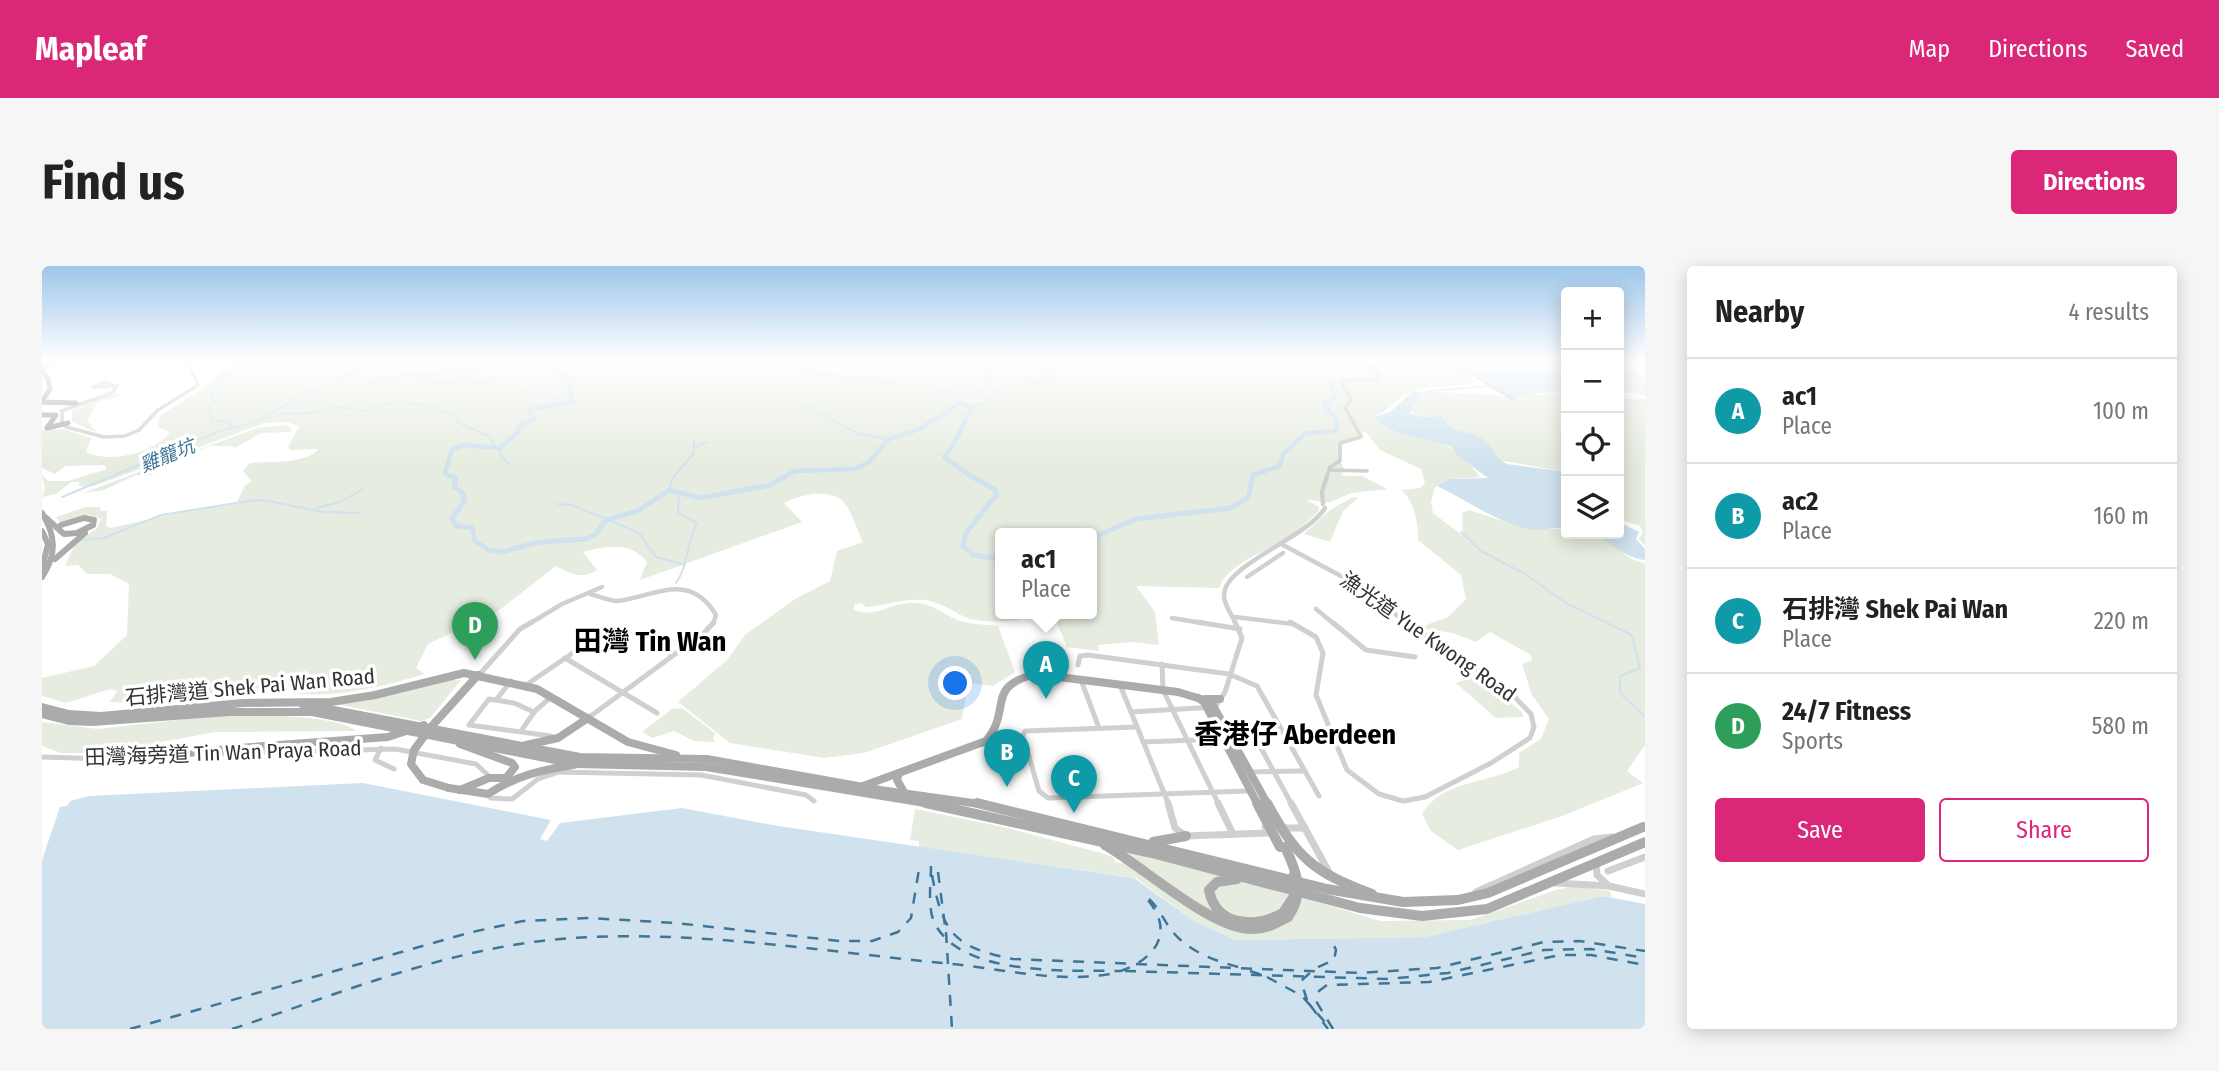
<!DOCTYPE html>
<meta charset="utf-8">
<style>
:root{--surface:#fff;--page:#f6f6f6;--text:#222;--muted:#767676;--line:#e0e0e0;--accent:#db2777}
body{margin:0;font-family:"Fira Sans Condensed","Noto Sans TC",sans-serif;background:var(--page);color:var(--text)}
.controls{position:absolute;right:21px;top:21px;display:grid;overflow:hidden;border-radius:7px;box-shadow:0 4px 18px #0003}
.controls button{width:63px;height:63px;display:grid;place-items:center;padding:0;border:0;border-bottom:2px solid var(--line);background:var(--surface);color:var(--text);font:35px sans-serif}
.you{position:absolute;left:914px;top:418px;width:24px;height:24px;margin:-18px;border:5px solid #fff;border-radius:50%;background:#1a73e8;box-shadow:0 0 0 10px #1a73e833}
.badge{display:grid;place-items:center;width:46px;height:46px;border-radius:50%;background:var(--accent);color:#fff;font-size:23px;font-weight:700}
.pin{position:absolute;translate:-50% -58px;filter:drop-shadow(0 2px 4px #0008)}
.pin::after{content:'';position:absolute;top:37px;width:24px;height:21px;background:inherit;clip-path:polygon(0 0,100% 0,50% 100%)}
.popup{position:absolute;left:953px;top:262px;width:102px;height:91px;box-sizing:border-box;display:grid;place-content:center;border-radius:7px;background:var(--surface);filter:drop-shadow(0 2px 5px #0005);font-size:23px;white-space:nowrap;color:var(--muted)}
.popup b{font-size:26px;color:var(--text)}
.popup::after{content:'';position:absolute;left:50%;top:100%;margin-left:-14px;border:14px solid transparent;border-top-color:var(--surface)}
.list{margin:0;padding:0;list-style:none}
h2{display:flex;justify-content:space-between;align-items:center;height:91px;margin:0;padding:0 28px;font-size:30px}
h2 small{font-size:23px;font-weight:400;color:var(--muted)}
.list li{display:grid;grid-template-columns:46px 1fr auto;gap:21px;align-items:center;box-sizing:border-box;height:105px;padding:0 28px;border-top:2px solid var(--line)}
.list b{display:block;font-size:26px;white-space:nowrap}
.list p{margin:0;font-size:23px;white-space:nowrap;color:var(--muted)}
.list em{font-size:23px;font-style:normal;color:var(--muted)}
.actions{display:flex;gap:14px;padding:21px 28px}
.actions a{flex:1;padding:16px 0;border:2px solid var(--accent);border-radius:7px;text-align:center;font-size:24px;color:var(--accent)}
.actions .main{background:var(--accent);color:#fff}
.icon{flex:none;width:38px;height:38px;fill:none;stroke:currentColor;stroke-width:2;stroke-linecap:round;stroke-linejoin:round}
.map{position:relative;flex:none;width:1603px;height:763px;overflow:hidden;border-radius:7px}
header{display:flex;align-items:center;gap:42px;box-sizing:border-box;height:98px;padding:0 35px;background:var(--accent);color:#fff}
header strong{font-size:33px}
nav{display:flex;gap:38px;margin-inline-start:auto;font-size:24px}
.intro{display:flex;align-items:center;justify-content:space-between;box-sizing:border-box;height:168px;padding:0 42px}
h1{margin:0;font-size:49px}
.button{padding:18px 32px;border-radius:7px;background:var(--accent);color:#fff;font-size:24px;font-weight:700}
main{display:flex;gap:42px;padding:0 42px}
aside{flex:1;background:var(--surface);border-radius:7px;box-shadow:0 4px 18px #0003}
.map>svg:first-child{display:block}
.green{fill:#e6ecdf}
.water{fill:#cfe2ee}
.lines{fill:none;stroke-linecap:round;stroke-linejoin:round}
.stream{stroke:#cfe2ee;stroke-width:2}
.canal-far1{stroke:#cfe2ee;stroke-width:4.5}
.canal{stroke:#cfe2ee;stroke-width:5}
.ferry{stroke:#3f7597;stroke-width:2.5;stroke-dasharray:11 10;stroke-linecap:butt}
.minor-far3{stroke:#d0d0d0;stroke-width:3.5}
.minor-far2{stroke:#d0d0d0;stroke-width:4.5}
.minor-far1{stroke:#d0d0d0;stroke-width:5}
.minor{stroke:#d0d0d0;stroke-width:7}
.major-far3{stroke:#ababab;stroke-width:5}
.major-far2{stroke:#ababab;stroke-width:6}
.major-far1{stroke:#ababab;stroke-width:8}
.major{stroke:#ababab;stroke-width:10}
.major-bridge-far1{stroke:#ababab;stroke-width:8}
.major-bridge{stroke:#ababab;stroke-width:10}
.labels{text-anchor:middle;stroke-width:7;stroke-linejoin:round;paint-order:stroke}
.far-water-label{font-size:19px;font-style:italic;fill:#3f7597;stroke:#fff}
.street-label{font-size:21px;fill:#333;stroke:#fff}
.district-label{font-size:28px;font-weight:bold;fill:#000;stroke:#fff}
</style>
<header>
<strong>Mapleaf</strong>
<nav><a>Map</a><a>Directions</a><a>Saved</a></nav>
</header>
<div class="intro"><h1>Find us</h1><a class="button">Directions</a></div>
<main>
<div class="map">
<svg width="1603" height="763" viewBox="0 0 1603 763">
<rect width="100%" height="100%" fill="#fff"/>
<g class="green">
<path d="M190,94H1506L1474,99L1457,97L1449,106L1427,108L1432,116L1427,118C1409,121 1382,119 1366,127C1353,133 1347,145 1334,150C1354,172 1380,169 1406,180C1414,183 1433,204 1438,211L1407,213L1393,221L1389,236L1391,247L1421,270L1420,247L1427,244L1486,263H1524V268C1540,268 1555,267 1569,277C1582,286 1586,294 1603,297V479L1585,505L1601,517L1523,549L1416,584L1389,565L1380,548C1400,514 1445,518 1477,501V487L1499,473L1507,453L1490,429L1480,398L1490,394L1489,389L1448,366L1434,376L1411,367L1376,362L1406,351L1424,333L1419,309L1376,274C1376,258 1373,235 1359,224L1378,222L1383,217L1379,203L1338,184L1323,165L1320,166L1322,170L1300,179L1299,197L1304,206L1299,207L1301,210H1320L1345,223L1309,227L1287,237L1264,233L1277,241V245C1267,255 1255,265 1243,273C1222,286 1186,298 1177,322L1094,320L1113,346L1117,379L1090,376L1056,379L1057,385L1025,381L1011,347H1050V267H958V347H996C981,357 939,358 923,351C910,345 898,336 883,334C863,332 845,339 824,341L819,337L812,339V344C833,352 845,339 866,337C891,334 902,351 922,356C933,359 945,358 956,360L973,406L951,420L926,417L920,453L822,487L782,492L688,477L636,436L685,394L703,369L753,333L788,315L795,285L821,276C815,265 810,245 801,235C788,222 756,229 742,237L760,256L598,314L605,296C588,275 564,280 541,286L555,304C539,314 530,308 514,300L456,345L386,378L374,402L383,408C341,420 301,431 257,428L253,427L255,417L243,413L199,428L105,438L68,436L75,425L68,423L24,437L0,430V412L52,400L85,369L87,318L68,308H45L36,299L23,300L33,278L55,262L59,253L47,249L18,257L14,251L44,241H59L58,245H65L64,260L68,262L148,244L194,238L203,219L210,216L201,205L208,197C229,195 261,199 277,183L248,184L246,181L257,160L245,156L223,157L52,220H36L38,216H29L14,228L0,231L3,223L0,209L6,215H26L65,203L62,199L23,200L13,208L0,202V164L21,163L49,172L44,186C68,198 111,187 128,167L115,160L118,150L164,120Z"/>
<path d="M1577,105L1603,108V130L1577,124Z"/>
<path d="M1524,124V206L1457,194L1443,174L1408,161L1395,150L1379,151L1367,145L1378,129L1387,126L1446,128L1470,133L1475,128L1503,129Z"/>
<path d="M74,127L82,129L56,136L45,154L54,166L30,156V144Z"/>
<path d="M1577,133H1603V280L1597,273L1601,266L1598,260L1577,253Z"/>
<path d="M241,159L249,161V166L219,167L189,184L193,180H168L124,198L110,209H94L62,224L41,227L215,162Z"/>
<path d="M1311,231L1316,232L1301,245L1288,276L1262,268L1288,244Z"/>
<path d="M1434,410L1480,446L1481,451L1454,452L1414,417Z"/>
<path d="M403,414H419L388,452L379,455L294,438Z"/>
<path d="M640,442L674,468L671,471L673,476L652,475L632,465L610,472L600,466L630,443Z"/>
<path d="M188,448C214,449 297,449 314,465L174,466L59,487H19L0,480V456L56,463Z"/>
<path d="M873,543L966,562L1066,589L1072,592L1073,596L1081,597L1080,586L1083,585L1247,627L1338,655L1429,654L1514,624L1532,620L1568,625L1570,631L1561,630L1383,671L1194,674L1152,655L1094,612L877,581V575L868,574Z"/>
</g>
<g class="water">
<path d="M1506,94H1524V124L1470,131L1432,107L1453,105L1457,97L1474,99Z"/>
<path d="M1387,125L1378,129L1367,147L1379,151L1400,150C1404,165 1425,165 1437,171C1450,176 1452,192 1465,198L1524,206V263C1510,260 1499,266 1486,263C1455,256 1424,234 1395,220L1407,213L1446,212L1416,190L1409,180L1357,167L1339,158L1333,151L1348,146L1370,126Z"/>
<path d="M1577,256L1597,266L1594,273L1603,283V294C1581,292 1569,274 1547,268H1577Z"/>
<path d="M321,517L509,554L498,573L505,575L518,557L640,542L736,560L1092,612L1152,655L1194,674L1383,671L1561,630L1603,638V763H0V594L18,541L25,540L28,535L47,530Z"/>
</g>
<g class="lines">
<g class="stream">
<path d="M751,99L778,108L909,125L926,131L946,119L948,107L941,99L922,94"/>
<path d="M369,109L396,118L421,114L465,120L523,135"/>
<path d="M371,109L438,102L469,94"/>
<path d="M297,118L310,121L367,109"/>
<path d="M1387,125L1446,120"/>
<path d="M168,130L175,117L190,107"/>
<path d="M168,131L172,134L167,141L171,154L190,157L188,162"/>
<path d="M764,139L814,167L846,173"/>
<path d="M930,140L944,137L957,123L1009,114L1004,105L1013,98L1010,94"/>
<path d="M233,148L266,147L297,141L321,145L357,135L390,141L411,149L418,158L447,170L460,190"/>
<path d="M653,181L665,176"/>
<path d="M460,192L468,198"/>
<path d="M20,231L178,165L214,156L267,125L296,118L307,107L334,94"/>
<path d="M515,238L529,239L565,253"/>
<path d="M274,242L298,236L321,223"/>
<path d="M567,254L597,267L614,291L643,299"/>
<path d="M1419,266L1439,285L1483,308L1524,337L1590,369L1598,402L1578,410V427L1603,451"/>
<path d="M40,274L62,272L119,249L207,235L222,234L281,246L318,247"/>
<path d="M634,317C647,299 644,276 655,257L636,247L637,228L627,223L632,210L652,187V175"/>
</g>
<g class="canal-far1">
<path d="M414,212L403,208L410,183L422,179L458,182L475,167L478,159L493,153L487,147L489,143L531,136L527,123L530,120L524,109L514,107L515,102L506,94"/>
<path d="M740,212L753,205L813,203L826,197L847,173L878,163L918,137L931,142C919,159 916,176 902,191L931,212"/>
<path d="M1210,212L1211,209L1238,200L1241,188L1264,167L1295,165V154L1281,138L1293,131L1289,114L1334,113L1325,99"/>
</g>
<g class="canal">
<path d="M409,210L414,212L412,221L420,226L423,234L410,253L415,260L430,262L433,275L447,284L459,286L498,276L544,273L554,268L564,254L596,245L627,224L659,232L728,219L744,210"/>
<path d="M929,210L952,223L955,228L924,267L921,280L931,289L958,293"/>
<path d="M1050,272L1094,253L1189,242L1206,232L1211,210"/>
</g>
<g class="ferry">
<path d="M889,600C889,618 885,642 893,658C921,711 1027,704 1078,705"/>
<path d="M896,606L903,660"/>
<path d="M890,609C901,668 912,681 971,693L1318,707L1395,702L1502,676L1537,675L1603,685"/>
<path d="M1107,633C1117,642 1122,655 1130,665C1148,687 1174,695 1200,702"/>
<path d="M904,666L910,763"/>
<path d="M1083,705L1346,713L1406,707L1502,684L1549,683L1603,692"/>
<path d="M1208,705L1220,709"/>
<path d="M1225,711L1260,730L1289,763"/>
<path d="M1265,734L1259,715L1272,703L1292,694L1294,684L1289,673"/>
<path d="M1268,739L1286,763"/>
<path d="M88,763L430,666L481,655L547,652L634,657L798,675H830L856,666L869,652L878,597"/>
<path d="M190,763C300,727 414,679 531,672C657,664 785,686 910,698C960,703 1012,716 1062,709C1105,702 1140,670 1103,631"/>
<path d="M1291,763L1274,735L1277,725L1285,719L1387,716L1518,689H1549L1603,699"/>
</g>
<g class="minor-far3">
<path d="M1418,94L1419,101L1470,133"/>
<path d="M62,116L75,120L51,121Z"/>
<path d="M19,145L70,127L75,120"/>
<path d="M20,146V156L24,161L62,171L83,170L97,164L116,144L156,119L145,94"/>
<path d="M1287,204L1325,205"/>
<path d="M1284,212L1288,201L1298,195V177L1319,171L1303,141L1309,134L1299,115L1337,114L1333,102L1319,94"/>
</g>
<g class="minor-far2">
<path d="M1281,238L1280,226L1285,210"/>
<path d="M1241,279L1314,318L1366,358"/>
<path d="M1205,311L1241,287"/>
<path d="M548,328C556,330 567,335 575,335C612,331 647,304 674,349L671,358"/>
<path d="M1274,343L1292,358"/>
<path d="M1193,351L1251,358"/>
<path d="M1130,352L1166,358"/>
<path d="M487,358L520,338L560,321"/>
<path d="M1194,358C1190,349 1181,337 1182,328C1184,298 1265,272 1283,242"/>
</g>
<g class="minor-far1">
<path d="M1155,356L1198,363"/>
<path d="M1248,356L1274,371L1281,387L1274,429L1305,504L1337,528L1361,535L1383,531L1449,497L1488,472L1492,461L1489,448L1466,424L1363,356"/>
<path d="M1290,356L1324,384L1373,391"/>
<path d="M592,367L631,389"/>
<path d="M523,392L615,447"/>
<path d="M1120,398L1121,424L1177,539"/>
<path d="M1036,399L1038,390L1046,389L1187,408L1215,420L1277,530"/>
<path d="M437,409L478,363L490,356"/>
<path d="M1039,414L1057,462"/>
<path d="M484,419L544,378"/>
<path d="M1078,419L1127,539"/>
<path d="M454,434L469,415"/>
<path d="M492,446L472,437L447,433L427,459L509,470"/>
<path d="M1089,446L1173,441L1183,426L1200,372L1193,356"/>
<path d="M546,452L663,366L672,356"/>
<path d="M1183,460L1236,459"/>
<path d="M1207,460L1250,539"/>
<path d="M1095,461L983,465L981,470L997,525L1006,532L1205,525"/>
<path d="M479,465L493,445L509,431"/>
<path d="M1101,476L1181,473"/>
<path d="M939,478L985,485"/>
<path d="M339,482L333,494L352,503"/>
<path d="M171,488L353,483L434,498L449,512"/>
<path d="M0,491L65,493L126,489"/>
<path d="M1207,506L1262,505"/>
<path d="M444,528L449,532L470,533L496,513L517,506L659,509L764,529L772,535"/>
</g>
<g class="minor">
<path d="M1126,537L1133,562L1144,570L1226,567L1223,561"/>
<path d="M1176,537L1191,568"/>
<path d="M1249,537L1288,608"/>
<path d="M1239,562H1263"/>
<path d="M1554,598L1555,609L1567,620"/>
<path d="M1566,605L1603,591"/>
<path d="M1513,617L1567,620L1603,628"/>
<path d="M1434,626L1552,573L1570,571"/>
</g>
<g class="major-far3">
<path d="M6,112L0,105L9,94"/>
<path d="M0,135L8,123L6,112"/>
<path d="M0,136L34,137"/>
<path d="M0,149H14L5,162L26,157"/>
</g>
<g class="major-far2">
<path d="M0,247C14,270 15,288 0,311"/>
<path d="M3,251L22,268L35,267L51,259"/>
<path d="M19,259L42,252L52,254L51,259"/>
<path d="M0,265L6,278L0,302"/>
<path d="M13,293L43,267"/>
</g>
<g class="major-far1">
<path d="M1156,432L1162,436L1216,539"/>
<path d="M1164,433H1178"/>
<path d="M260,438L538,491L665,493L838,524L945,539"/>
<path d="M0,441L27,448L59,450L201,437L289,436L333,429L422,407L495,423L586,476L634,489"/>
<path d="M0,448L27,455L50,456L187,446H270L533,498L664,501L895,539"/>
<path d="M389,461L436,409"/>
<path d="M418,478L470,497L473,501L464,512H447L418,524"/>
<path d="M484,479L516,472L546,452"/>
<path d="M126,489L196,482"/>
<path d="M857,507L855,514L862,526"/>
<path d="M821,520L944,475C971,442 942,422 993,408L1136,426L1169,436L1226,539"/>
<path d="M407,522L446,528C473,510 499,504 531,499"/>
</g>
<g class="major">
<path d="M884,537L1110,587L1318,642L1380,650L1445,643L1603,576"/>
<path d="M935,537L1285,623L1361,636L1416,634L1446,627L1601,561"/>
<path d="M1215,537L1238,581"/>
<path d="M1225,537C1255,592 1271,606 1330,628"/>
<path d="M1111,576L1144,570"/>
<path d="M1063,579C1101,600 1171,665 1211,663C1225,663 1234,657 1246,651"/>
<path d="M1195,613L1175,616L1167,624C1174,661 1213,662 1241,647"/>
</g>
<g class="major-bridge-far1">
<path d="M389,461L372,484L369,498L381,514L407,522"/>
<path d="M196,482L346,471L382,459"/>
</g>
<g class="major-bridge">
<path d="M1243,581C1255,606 1263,627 1246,651"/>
<path d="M1241,647L1252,630L1251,610"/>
</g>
</g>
<linearGradient id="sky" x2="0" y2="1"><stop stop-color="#9ec6ea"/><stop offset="0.47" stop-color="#fff"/><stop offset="1" stop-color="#fff" stop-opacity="0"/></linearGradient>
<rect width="1603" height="201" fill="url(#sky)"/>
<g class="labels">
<g class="far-water-label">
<text transform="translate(125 189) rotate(-22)" y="7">雞籠坑</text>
</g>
<g class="street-label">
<text transform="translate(1386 371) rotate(35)" y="7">漁光道 Yue Kwong Road</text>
<text transform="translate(208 421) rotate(-5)" y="7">石排灣道 Shek Pai Wan Road</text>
<text transform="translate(181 487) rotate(-2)" y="7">田灣海旁道 Tin Wan Praya Road</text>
</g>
<g class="district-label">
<text x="608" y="385">田灣 Tin Wan</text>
<text x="1253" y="478">香港仔 Aberdeen</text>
</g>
</g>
</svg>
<div class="controls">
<button>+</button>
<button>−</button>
<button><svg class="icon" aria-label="locate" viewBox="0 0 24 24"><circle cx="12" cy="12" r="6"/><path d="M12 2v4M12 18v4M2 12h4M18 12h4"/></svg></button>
<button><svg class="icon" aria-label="layers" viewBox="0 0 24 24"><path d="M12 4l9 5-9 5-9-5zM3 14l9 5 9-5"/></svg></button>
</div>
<div class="you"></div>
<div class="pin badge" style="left:1004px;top:433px;background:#0f9aa8">A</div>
<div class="popup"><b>ac1</b>Place</div>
<div class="pin badge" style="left:965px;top:521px;background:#0f9aa8">B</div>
<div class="pin badge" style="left:1032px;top:547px;background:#0f9aa8">C</div>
<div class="pin badge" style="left:433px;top:394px;background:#2e9e5b">D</div>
</div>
<aside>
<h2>Nearby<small>4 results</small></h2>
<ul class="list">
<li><span class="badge" style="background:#0f9aa8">A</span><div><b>ac1</b><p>Place</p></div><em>100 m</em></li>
<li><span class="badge" style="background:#0f9aa8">B</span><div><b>ac2</b><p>Place</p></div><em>160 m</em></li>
<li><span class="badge" style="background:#0f9aa8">C</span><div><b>石排灣 Shek Pai Wan</b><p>Place</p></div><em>220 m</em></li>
<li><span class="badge" style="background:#2e9e5b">D</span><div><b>24/7 Fitness</b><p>Sports</p></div><em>580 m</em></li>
</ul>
<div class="actions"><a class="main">Save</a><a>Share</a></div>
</aside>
</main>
